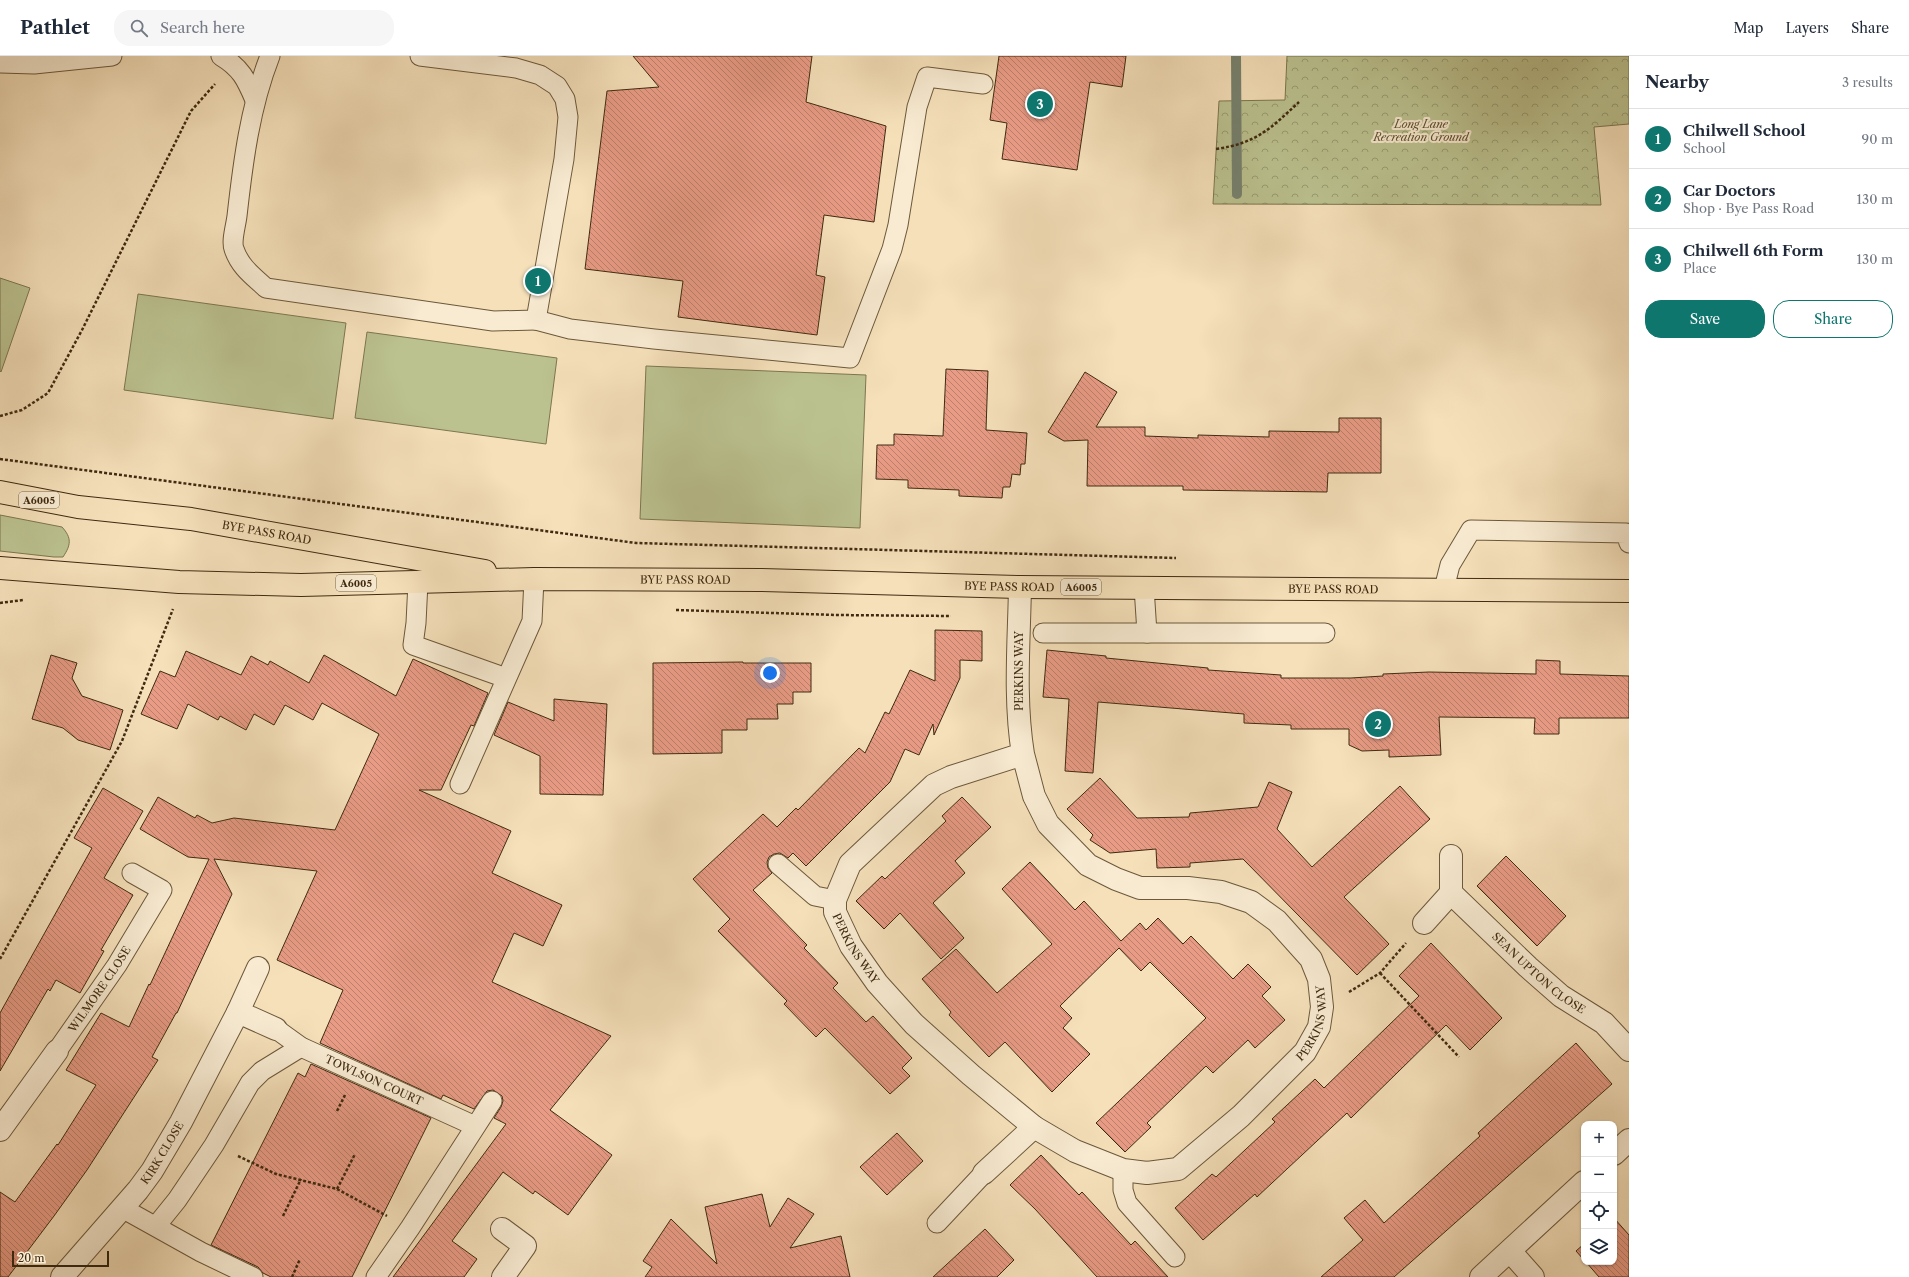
<!DOCTYPE html>
<meta charset="utf-8">
<style>
:root{--surface:#fff;--page:#f6f6f7;--text:#1f2937;--muted:#747a83;--line:#e0e1e3;--accent:#0f766e}
body{margin:0;font-family:"Libre Caslon Text",serif;background:var(--page);color:var(--text)}
.controls{position:absolute;right:12px;bottom:12px;display:grid;overflow:hidden;border-radius:8px;box-shadow:0 1px 3px #0004}
.controls button{width:36px;height:36px;display:grid;place-items:center;padding:0;border:0;border-bottom:1px solid var(--line);background:var(--surface);color:var(--text);font:20px sans-serif}
.scale{position:absolute;left:12px;bottom:10px;width:97px;box-sizing:border-box;padding-left:4px;border:2px solid #3f2a10;border-top:0;font-size:11px;line-height:14px;white-space:nowrap;color:#3f2a10;-webkit-text-stroke:3px #f8ebd2;paint-order:stroke}
.you{position:absolute;left:770px;top:617px;width:14px;height:14px;margin:-10px;border:3px solid #fff;border-radius:50%;background:#1a73e8;box-shadow:0 0 0 6px #1a73e833}
.badge{display:grid;place-items:center;width:26px;height:26px;border-radius:50%;background:var(--accent);color:#fff;font-size:13px;font-weight:700}
.pin{position:absolute;translate:-50% -50%;border:2px solid #fff;box-shadow:0 1px 4px #0006}
.list{margin:0;padding:0;list-style:none}
h2{display:flex;justify-content:space-between;align-items:center;height:52px;margin:0;padding:0 16px;font-size:17px}
h2 small{font-size:13px;font-weight:400;color:var(--muted)}
.list li{display:grid;grid-template-columns:26px 1fr auto;gap:12px;align-items:center;box-sizing:border-box;height:60px;padding:0 16px;border-top:1px solid var(--line)}
.list b{display:block;font-size:15px;white-space:nowrap}
.list p{margin:0;font-size:13px;white-space:nowrap;color:var(--muted)}
.list em{font-size:13px;font-style:normal;color:var(--muted)}
.actions{display:flex;gap:8px;padding:12px 16px}
.actions a{flex:1;padding:9px 0;border:1px solid var(--accent);border-radius:16px;text-align:center;font-size:14px;color:var(--accent)}
.actions .main{background:var(--accent);color:#fff}
.icon{flex:none;width:22px;height:22px;fill:none;stroke:currentColor;stroke-width:2;stroke-linecap:round;stroke-linejoin:round}
.map{position:relative;flex:none;width:1629px;height:1221px;overflow:hidden}
header{display:flex;align-items:center;gap:24px;box-sizing:border-box;height:56px;padding:0 20px;background:var(--surface);border-bottom:1px solid var(--line)}
header strong{font-size:19px}
nav{display:flex;gap:22px;margin-inline-start:auto;font-size:14px}
.search{width:280px;height:36px;background:var(--page);display:flex;align-items:center;gap:10px;box-sizing:border-box;padding:0 14px;border-radius:16px;color:var(--muted);font-size:15px}
main{display:flex}
aside{flex:1;background:var(--surface)}
.map>svg:first-child{display:block}
.green{fill:#bbc290;stroke:#7d7650}
.park{fill:url(#park-crowns);stroke:#7d7650}
.lines{fill:none;stroke-linecap:round;stroke-linejoin:round}
.stream{stroke:#77826f;stroke-width:10}
.building{fill:url(#building-back-hatch);stroke:#3f2a10}
.service-casing{stroke:#6c583a;stroke-width:21}
.minor-casing{stroke:#6c583a;stroke-width:24}
.primary-casing{stroke:#3f2a10;stroke-width:24}
.path{stroke:#3f2a10;stroke-width:2.5;stroke-dasharray:3 2;stroke-linecap:butt}
.service{stroke:#f8ebd2;stroke-width:19}
.minor{stroke:#f8ebd2;stroke-width:22}
.primary{stroke:#f5e0ba;stroke-width:22}
.labels{text-anchor:middle;stroke-width:4;stroke-linejoin:round;paint-order:stroke}
.shield{fill:#f8ebd2;stroke:#76644a;stroke-width:1}
.shield-label{font-size:10px;font-weight:bold;fill:#3f2a10}
.park-label{font-size:11px;font-style:italic;fill:#5e5030;stroke:#f8ebd2}
.street-label{font-size:11px;fill:#3f2a10;stroke:#f8ebd2}
</style>
<header>
<strong>Pathlet</strong>
<div class="search"><svg class="icon" aria-label="search" viewBox="0 0 24 24"><circle cx="10" cy="10" r="6"/><path d="M15 15l6 6"/></svg>Search here</div>
<nav><a>Map</a><a>Layers</a><a>Share</a></nav>
</header>
<main>
<div class="map">
<svg width="1629" height="1221" viewBox="0 0 1629 1221">
<defs>
<pattern id="park-crowns" width="20" height="18" patternUnits="userSpaceOnUse"><rect width="20" height="18" fill="#bbc290"/><path d="M2 6a3 3 0 1 1 6 0M12 15a3 3 0 1 1 6 0" fill="none" stroke="#999e74"/></pattern>
<pattern id="building-back-hatch" width="6" height="6" patternUnits="userSpaceOnUse"><rect width="6" height="6" fill="#e89b85"/><path d="M-1 5l2 2M0 0l6 6M5-1l2 2" fill="none" stroke="#bd7f6b"/></pattern>
</defs>
<rect width="100%" height="100%" fill="#f5e0ba"/>
<filter id="stains"><feTurbulence type="fractalNoise" baseFrequency=".005" numOctaves="4"/><feColorMatrix values="0 0 0 0 .2 0 0 0 0 .09 0 0 0 0 .02 0 0 0 .5 -.17"/></filter>
<radialGradient id="worn" r=".72"><stop offset=".6" stop-color="#630" stop-opacity="0"/><stop offset="1" stop-color="#630" stop-opacity=".3"/></radialGradient>
<g class="green">
<path d="M0,222L30,232L1,316L0,315Z"/>
<path d="M138,238L346,267L333,363L124,334Z"/>
<path d="M367,276L557,302L546,388L355,362Z"/>
<path d="M646,310L866,319L860,472L640,463Z"/>
<path d="M0,459L62,471C72,482 71,489 63,501H54L0,495Z"/>
</g>
<path class="park" d="M1287,0H1629V68L1594,71L1601,149L1213,148L1219,45L1285,44Z"/>
<g class="lines">
<path class="stream" d="M1236,0L1237,138"/>
</g>
<g class="building">
<path d="M633,0H812L806,46L886,70L874,166L824,159L816,219L825,221L817,279L678,261L683,225L585,213L607,35L659,31Z"/>
<path d="M999,0H1126L1122,31L1090,26L1077,114L1002,103L1007,67L990,64Z"/>
<path d="M946,313L988,315L986,374L1027,377L1025,408H1021L1020,419L1012,418L1010,431H1003L1002,442L959,440V434L908,432V424L876,423L877,389H894V378L943,380Z"/>
<path d="M1085,316L1117,336L1096,371H1145V380L1198,382V379L1269,381V375L1339,376V362H1381V417H1328L1327,436L1183,434V430H1087L1088,384L1064,385L1048,376Z"/>
<path d="M935,574L982,575V605L960,604V622L934,679L933,668L919,699L905,693L890,726L806,810L793,797L788,802L780,797L774,798L769,801L767,806L768,812L772,817L753,834L807,889L804,892L838,927L833,932L866,966L873,960L912,1002L902,1012L910,1020L890,1038L825,972L816,981L784,948L787,945L718,875L730,863L693,823L763,758L777,771L796,752L798,754L859,692L865,697L885,656L889,658L910,614L935,625Z"/>
<path d="M1047,594L1106,600V602L1208,612V614L1281,619V622H1351L1383,620V618L1429,616L1536,618V604L1560,605V618L1629,620V662H1559V678H1534L1535,662L1439,661L1441,699L1389,701V694L1362,695L1349,689V673H1291V669L1244,667V658L1098,646L1093,717L1065,715L1069,643L1043,641Z"/>
<path d="M186,595L241,619L251,600L268,609L270,605L309,627L324,599L396,640L413,603L488,637L474,670L471,669L441,734H419L511,775L492,817L562,849L543,890L514,877L492,926L611,980L550,1054L612,1099L568,1159L535,1135L533,1138L503,1116L452,1185L477,1203L464,1221H393L506,1068L494,1062L501,1051L503,1045L502,1040L493,1034L487,1035L474,1053L443,1039L441,1043L320,987L343,934L277,904L317,815L214,803L232,838L177,957H176L152,1001L158,1004L87,1114L54,1160L8,1221H0V1136L15,1146L57,1088L58,1089L96,1029L66,1014L101,957L129,971L149,928L150,929L209,803L188,801L140,773L158,741L195,762L197,759L212,767L234,762L335,774L379,678L322,647L313,664L285,649L274,669L254,658L246,674L220,660L218,664L188,648L177,673L141,658L160,615L175,621Z"/>
<path d="M51,599L77,607L72,622L82,640L123,654L110,694L78,684L63,672L32,663Z"/>
<path d="M743,606V607H811V636H793V648H777L778,663H747V674H722V697L653,698V607Z"/>
<path d="M554,643L607,648L603,739L540,738V700L494,679L508,646L554,665Z"/>
<path d="M1100,722L1137,762L1189,761L1190,757L1258,751L1269,726L1292,736L1277,773L1312,811L1400,730L1430,763L1344,841L1389,888L1357,919L1243,803L1190,807V811L1157,812L1156,793L1110,797L1090,784L1093,779L1067,753Z"/>
<path d="M103,732L143,755L104,822L133,839L101,894L104,895L80,937L56,924L50,935L48,933L0,1015V957L92,792L74,782Z"/>
<path d="M962,741L991,771L955,805L965,817L933,847L964,882L941,903L900,857L884,873L856,845L882,820L885,823L946,765L942,760Z"/>
<path d="M1506,800L1566,860L1537,890L1477,830Z"/>
<path d="M1030,806L1075,854L1084,845L1121,885L1140,867L1146,874L1158,862L1183,888L1191,880L1233,923L1248,908L1271,931L1262,940L1285,964L1255,992L1248,984L1213,1017L1206,1010L1147,1067L1151,1071L1125,1096L1096,1067L1206,962L1150,906L1141,915L1119,892L1060,950L1072,962L1063,972L1090,998L1052,1036L1005,986L989,1001L949,959L951,956L922,923L956,893L997,937L1052,888L1002,833Z"/>
<path d="M1431,887L1502,962L1470,994L1446,969L1351,1062L1347,1057L1257,1141L1255,1138L1203,1184L1175,1152L1212,1118L1216,1121L1275,1066L1272,1063L1315,1023L1324,1032L1419,940L1399,920Z"/>
<path d="M1576,987L1612,1028L1394,1221H1321L1363,1184L1344,1162L1365,1144L1384,1167L1480,1080L1478,1077Z"/>
<path d="M311,1008L431,1062L352,1221H271L263,1217L258,1211L211,1189L298,1017L305,1021Z"/>
<path d="M897,1077L923,1105L887,1139L860,1111Z"/>
<path d="M1041,1099L1079,1139L1082,1136L1131,1189L1135,1185L1168,1221H1097L1035,1153L1010,1129Z"/>
<path d="M762,1138L770,1171L788,1142L814,1158L790,1192L841,1180L850,1221H645L652,1211L643,1205L671,1163L717,1208L705,1151Z"/>
<path d="M1614,1162L1629,1179V1221H1599L1586,1206H1614Z"/>
<path d="M985,1173L1014,1204L997,1221H933Z"/>
<path d="M1584,1188V1204L1576,1195Z"/>
</g>
<g class="lines">
<defs>
<g id="service">
<path d="M221,0C241,12 246,23 255,44"/>
<path d="M270,0C250,51 243,106 237,160C236,169 231,185 234,193C240,211 253,220 266,232L493,265L536,264L564,103L568,61L565,43L557,30L540,19L516,12L420,0"/>
<path d="M0,7L34,8L112,0"/>
<path d="M536,264L570,273L654,283L850,302L892,193L898,169L917,51L927,21L983,28"/>
<path d="M418,526L416,567L413,589L506,622"/>
<path d="M1144,531L1147,577"/>
<path d="M1444,533L1450,509L1471,474L1626,477L1629,487"/>
<path d="M1043,577H1325"/>
<path d="M460,728L532,565L534,523"/>
<path d="M778,808L815,840L835,844"/>
<path id="s1" d="M276,973L301,991L475,1070"/>
<path id="s2" d="M57,995L117,909L162,834L132,817"/>
<path d="M1123,1114V1134L1127,1147L1175,1201"/>
<path d="M122,1152L201,1196L253,1221"/>
<path d="M937,1167L984,1117"/>
<path d="M156,1170L177,1144L214,1089L250,1027L262,1015L301,991"/>
<path d="M376,1221L410,1172L492,1045"/>
</g>
<g id="minor">
<path id="s3" d="M1020,531C1019,586 1014,643 1023,698L951,721L934,729L850,808L835,844V856L851,890L877,927L914,968L971,1019L1034,1071L1075,1095L1123,1114L1147,1117L1178,1113L1241,1060L1305,996L1319,971L1322,951L1319,923L1311,903L1277,865L1251,846L1221,836L1188,832H1140L1116,823L1088,809L1048,768L1034,740L1023,698"/>
<path id="s4" d="M1451,837L1528,911L1561,940L1604,967L1629,994"/>
<path d="M1424,867L1451,837V800"/>
<path d="M238,956L276,973"/>
<path d="M0,1074L57,995"/>
<path d="M1614,1098L1629,1084"/>
<path d="M984,1117L1034,1071"/>
<path d="M502,1173L525,1190L503,1221"/>
<path d="M1510,1195L1533,1221"/>
<path id="s5" d="M62,1221L138,1134L152,1115L181,1066L238,956L258,912"/>
<path d="M1481,1221L1584,1126"/>
</g>
<g id="primary">
<path id="s6" d="M0,436L78,451L191,463L485,515"/>
<path id="s7" d="M0,512L179,526L301,529L534,523L761,524L1020,531L1629,535"/>
</g>
</defs>
<use href="#service" class="service-casing"/>
<use href="#minor" class="minor-casing"/>
<use href="#primary" class="primary-casing"/>
<g class="path">
<path d="M1216,93C1257,87 1270,73 1299,46"/>
<path d="M0,360L22,354L48,337L82,274L191,55L215,28"/>
<path d="M0,403L636,487L1176,502"/>
<path d="M0,547L23,544"/>
<path d="M676,554L836,559L951,560"/>
<path d="M0,903L122,685L173,553"/>
<path d="M1380,917L1459,1001"/>
<path d="M1349,936L1380,917L1406,887"/>
<path d="M337,1055L345,1039"/>
<path d="M238,1100L276,1118L337,1133L387,1160"/>
<path d="M337,1133L355,1098"/>
<path d="M283,1160L301,1123"/>
<path d="M292,1221L300,1203"/>
</g>
<use href="#service" class="service"/>
<use href="#minor" class="minor"/>
<use href="#primary" class="primary"/>
</g>
<g class="labels">
<g class="shield">
<rect x="19" y="436" width="40" height="16" rx="3"/>
<rect x="336" y="519" width="40" height="16" rx="3"/>
<rect x="1061" y="523" width="40" height="16" rx="3"/>
</g>
<g class="shield-label">
<text x="39" y="448">A6005</text>
<text x="356" y="531">A6005</text>
<text x="1081" y="535">A6005</text>
</g>
<g class="park-label">
<text x="1421" y="72">Long Lane<tspan x="1421" dy="13">Recreation Ground</tspan></text>
</g>
<g class="street-label">
<text dy="4" stroke="none"><textPath href="#s6" startOffset="270">BYE PASS ROAD</textPath></text>
<text dy="4" stroke="none"><textPath href="#s7" startOffset="686">BYE PASS ROAD</textPath></text>
<text dy="4" stroke="none"><textPath href="#s7" startOffset="1010">BYE PASS ROAD</textPath></text>
<text dy="4" stroke="none"><textPath href="#s7" startOffset="1334">BYE PASS ROAD</textPath></text>
<text transform="translate(1019 615) rotate(-90)" y="4">PERKINS WAY</text>
<text dy="4" stroke="none"><textPath href="#s3" startOffset="470">PERKINS WAY</textPath></text>
<text dy="4" stroke="none"><textPath href="#s4" startOffset="119">SEAN UPTON CLOSE</textPath></text>
<text dy="4" stroke="none"><textPath href="#s2" startOffset="75">WILMORE CLOSE</textPath></text>
<text dy="4" stroke="none"><textPath href="#s3" startOffset="1082">PERKINS WAY</textPath></text>
<text dy="4" stroke="none"><textPath href="#s1" startOffset="111">TOWLSON COURT</textPath></text>
<text dy="4" stroke="none"><textPath href="#s5" startOffset="160">KIRK CLOSE</textPath></text>
</g>
</g>
<rect width="100%" height="100%" filter="url(#stains)"/>
<rect width="100%" height="100%" fill="url(#worn)"/>
</svg>
<div class="controls">
<button>+</button>
<button>−</button>
<button><svg class="icon" aria-label="locate" viewBox="0 0 24 24"><circle cx="12" cy="12" r="6"/><path d="M12 2v4M12 18v4M2 12h4M18 12h4"/></svg></button>
<button><svg class="icon" aria-label="layers" viewBox="0 0 24 24"><path d="M12 4l9 5-9 5-9-5zM3 14l9 5 9-5"/></svg></button>
</div>
<div class="scale">20 m</div>
<div class="you"></div>
<div class="pin badge" style="left:538px;top:225px">1</div>
<div class="pin badge" style="left:1378px;top:668px">2</div>
<div class="pin badge" style="left:1040px;top:48px">3</div>
</div>
<aside>
<h2>Nearby<small>3 results</small></h2>
<ul class="list">
<li><span class="badge">1</span><div><b>Chilwell School</b><p>School</p></div><em>90 m</em></li>
<li><span class="badge">2</span><div><b>Car Doctors</b><p>Shop · Bye Pass Road</p></div><em>130 m</em></li>
<li><span class="badge">3</span><div><b>Chilwell 6th Form</b><p>Place</p></div><em>130 m</em></li>
</ul>
<div class="actions"><a class="main">Save</a><a>Share</a></div>
</aside>
</main>
